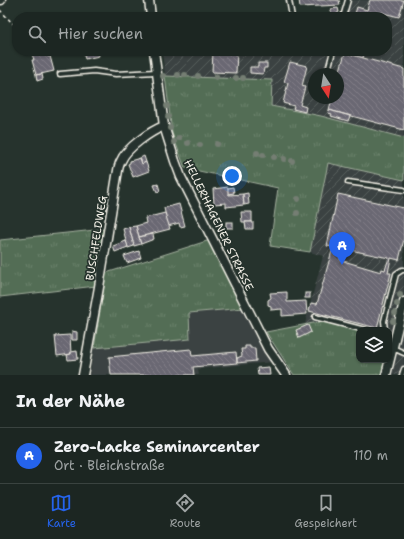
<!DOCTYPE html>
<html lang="de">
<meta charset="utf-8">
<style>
:root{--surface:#1c2622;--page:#29322f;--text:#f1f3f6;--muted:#a0a5a5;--line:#3a4340;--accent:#2563eb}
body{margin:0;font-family:"Shantell Sans",sans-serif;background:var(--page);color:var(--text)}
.controls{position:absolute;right:12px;bottom:12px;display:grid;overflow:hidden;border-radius:8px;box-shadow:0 1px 3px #0004}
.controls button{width:36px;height:36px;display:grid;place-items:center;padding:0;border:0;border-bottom:1px solid var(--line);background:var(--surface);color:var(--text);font:20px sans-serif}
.compass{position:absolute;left:308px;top:68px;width:36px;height:36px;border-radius:50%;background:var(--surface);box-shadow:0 1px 3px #0004;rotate:168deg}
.you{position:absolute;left:232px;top:176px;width:14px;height:14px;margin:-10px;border:3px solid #fff;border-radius:50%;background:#1a73e8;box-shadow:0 0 0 6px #1a73e833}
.badge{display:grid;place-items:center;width:26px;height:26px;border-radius:50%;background:var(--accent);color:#fff;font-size:13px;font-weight:700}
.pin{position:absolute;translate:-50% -33px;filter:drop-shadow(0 1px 2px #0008)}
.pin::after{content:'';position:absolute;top:21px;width:14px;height:12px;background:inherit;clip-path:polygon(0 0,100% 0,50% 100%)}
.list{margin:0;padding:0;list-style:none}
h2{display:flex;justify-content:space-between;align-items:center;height:52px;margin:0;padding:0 16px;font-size:17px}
h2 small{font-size:13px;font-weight:400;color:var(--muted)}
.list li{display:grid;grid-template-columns:26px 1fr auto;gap:12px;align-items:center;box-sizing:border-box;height:56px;padding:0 16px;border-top:1px solid var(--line)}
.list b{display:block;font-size:15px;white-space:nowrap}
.list p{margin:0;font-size:13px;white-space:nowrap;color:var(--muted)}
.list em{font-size:13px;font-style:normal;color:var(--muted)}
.icon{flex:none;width:22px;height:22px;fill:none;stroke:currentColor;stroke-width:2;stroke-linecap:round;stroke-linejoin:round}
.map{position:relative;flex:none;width:404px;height:375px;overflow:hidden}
.search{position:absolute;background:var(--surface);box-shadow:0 1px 3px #0004;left:12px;right:12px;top:12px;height:44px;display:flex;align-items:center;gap:10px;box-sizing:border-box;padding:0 14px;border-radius:16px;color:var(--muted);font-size:15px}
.sheet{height:108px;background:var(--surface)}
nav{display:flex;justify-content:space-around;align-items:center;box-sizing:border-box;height:56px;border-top:1px solid var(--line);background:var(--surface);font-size:11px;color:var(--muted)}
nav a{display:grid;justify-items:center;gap:2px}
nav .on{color:var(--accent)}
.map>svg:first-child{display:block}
.built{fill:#3b4342}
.industrial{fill:url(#industrial-furrows);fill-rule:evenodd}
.grass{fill:url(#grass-tufts);stroke:#a3af9e}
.building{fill:url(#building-back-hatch);stroke:#f4f1e8;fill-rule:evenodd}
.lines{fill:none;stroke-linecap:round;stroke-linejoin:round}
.lane-casing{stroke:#f4f1e8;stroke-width:7}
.street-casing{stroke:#f4f1e8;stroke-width:11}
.path{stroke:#f4f1e8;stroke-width:1.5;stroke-dasharray:3 3;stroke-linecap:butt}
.lane{stroke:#26332d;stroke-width:4}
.street{stroke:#26332d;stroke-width:8}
.tree{fill:#747e73}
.labels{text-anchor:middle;stroke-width:3.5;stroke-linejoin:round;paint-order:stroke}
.street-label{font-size:11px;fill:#f4f1e8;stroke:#26332d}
</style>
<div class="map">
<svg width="404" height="375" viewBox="0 0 404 375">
<defs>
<pattern id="industrial-furrows" width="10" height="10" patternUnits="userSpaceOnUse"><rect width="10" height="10" fill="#3b4342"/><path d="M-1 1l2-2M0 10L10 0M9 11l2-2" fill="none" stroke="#585f5d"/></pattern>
<pattern id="grass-tufts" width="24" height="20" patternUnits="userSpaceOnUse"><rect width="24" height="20" fill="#526d54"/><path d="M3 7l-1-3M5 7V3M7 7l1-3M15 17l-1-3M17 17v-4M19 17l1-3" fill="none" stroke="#6c826d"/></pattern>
<pattern id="building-back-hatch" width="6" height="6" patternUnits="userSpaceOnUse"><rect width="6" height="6" fill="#6b6873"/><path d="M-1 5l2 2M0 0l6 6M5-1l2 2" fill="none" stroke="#817e87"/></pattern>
</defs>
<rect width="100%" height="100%" fill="#26332d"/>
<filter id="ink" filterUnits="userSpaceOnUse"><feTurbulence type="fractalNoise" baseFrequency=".025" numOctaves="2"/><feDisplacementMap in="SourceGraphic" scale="8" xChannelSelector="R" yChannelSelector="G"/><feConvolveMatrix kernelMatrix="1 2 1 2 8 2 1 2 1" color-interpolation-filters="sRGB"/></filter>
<g filter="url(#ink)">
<path class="built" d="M244,308L273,362L198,369L199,375H89L94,348L190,339L189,313Z"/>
<g class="industrial">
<path d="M345,0H404V138L321,116L271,106V80L165,76L162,51H387V17H340ZM314,74H338V98H314Z"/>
<path d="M328,163L404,180V375H383L391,341L389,340V330H359V331L324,321L305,324L323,256L310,252Z"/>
</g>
<g class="grass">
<path d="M165,76L272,80L271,106L321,116L404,138V180L328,163L310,252L270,246L278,188L185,168L172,133Z"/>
<path d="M105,229L96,286L0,297V240Z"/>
<path d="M210,240L244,308L189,313L190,339L94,348L106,273Z"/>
<path d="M324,321L359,331V360H387L383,375H294L266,332Z"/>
</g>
<g class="building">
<path d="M299,0H339L340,5L300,7Z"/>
<path d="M370,0H404L399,17L379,12L378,17H354L357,7L367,10Z"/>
<path d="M338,8L339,12H338V17H331V9Z"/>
<path d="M270,14V17H249V15Z"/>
<path d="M31,51H47L48,57L50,56L54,71L36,75L32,60H34Z"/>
<path d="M49,51H65L53,54L52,53L50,54Z"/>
<path d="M83,51H98L99,56L85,59Z"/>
<path d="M213,51H237L236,73L212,72Z"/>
<path d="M345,51H365L363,58L345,53Z"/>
<path d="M345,53L404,69V130L329,110L332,98H338V77Z"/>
<path d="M290,62L307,66L302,86L305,87L300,105L306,107L305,112L293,109L294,106L283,103L288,83L284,82Z"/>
<path d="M258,63H267V68H264L263,74L250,73V67H258Z"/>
<path d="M42,74L43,79L37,81L36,75Z"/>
<path d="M329,110L350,116L348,121L331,116L332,114L328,113Z"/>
<path d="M144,156L146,162L142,164L140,158Z"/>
<path d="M140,158L142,164L146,162L149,171L133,177L128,164L130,163V161Z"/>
<path d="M158,184L160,191L157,192L154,185Z"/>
<path d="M228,187L229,195L243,194L244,205L226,207V203L214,204L213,189Z"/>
<path d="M233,187L234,193L228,194V188Z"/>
<path d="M248,193L249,204L244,205L243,194Z"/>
<path d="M338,194L404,208V239L399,260L391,258L388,273H391L377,328L309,311L311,303L317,304L333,247L327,246ZM340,248L389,258L385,270L382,269L381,272L340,260Z"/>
<path d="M179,204L185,226L180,227L179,223L168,226L164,208Z"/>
<path d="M241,212H252V222H242Z"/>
<path d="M165,213L170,229L139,237L136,226L146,223L145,218Z"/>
<rect x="226" y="222" width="7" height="6"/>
<path d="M245,222H253V229H246Z"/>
<path d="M136,226L141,244L134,246L129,227Z"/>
<path d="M129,227L134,246L128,248L123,229Z"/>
<path d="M153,234L154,239L141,244L139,237Z"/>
<path d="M126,241L128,247L115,252L113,246Z"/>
<path d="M139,251L141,258L127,263L124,256Z"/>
<path d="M287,292V302L306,301L307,314L282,316V309L271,310V306L268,305V300L271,298L270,293Z"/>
<rect x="305" y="293" width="5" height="5"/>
<path d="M308,325L311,332L299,338L296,330Z"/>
<path d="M72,331L77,332V340H72Z"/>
<path d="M70,335L71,354L57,356L55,336Z"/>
<path d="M245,346H250V348H255L256,361L237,363V358L242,356L241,349H245Z"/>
<path d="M191,349L192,356L236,352L237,363L193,367L194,375H111L109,357Z"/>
<path d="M77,351L78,359L68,360L67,355L71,354V352Z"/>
<path d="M269,367L270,375H258L257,368Z"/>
</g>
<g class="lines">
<defs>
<g id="lane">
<path d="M289,0L292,17"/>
<path d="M343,17L348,0"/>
<path d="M60,74L94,71L116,74L156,72"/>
<path d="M327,74L333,51"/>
<path d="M348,182L404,190"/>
<path d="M315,317L365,330"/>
<path d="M385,330L384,321L396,274L402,270H404"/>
<path d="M393,348L404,353"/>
<path d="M402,375L404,369"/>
</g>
<g id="street">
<path d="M0,0H1"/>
<path d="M149,0L151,17"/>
<path d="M154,51L164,126L175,161L181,177L268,349L286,375"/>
<path d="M83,375L99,287L117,176C118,172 118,166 121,161C126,148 151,131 164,126"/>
<path d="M386,375L404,302"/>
</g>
</defs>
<use href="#lane" class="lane-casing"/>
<use href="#street" class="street-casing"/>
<path class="path" d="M0,10L17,28"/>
<use href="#lane" class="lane"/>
<use href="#street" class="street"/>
</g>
<g class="tree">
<circle cx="178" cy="75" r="3"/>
<circle cx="185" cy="75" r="3"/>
<circle cx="163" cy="76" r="3"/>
<circle cx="198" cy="76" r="3"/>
<circle cx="216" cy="77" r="3"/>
<circle cx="236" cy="78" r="3"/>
<circle cx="243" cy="78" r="3"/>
<circle cx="167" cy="106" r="3"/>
<circle cx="168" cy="117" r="3"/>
<circle cx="170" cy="128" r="3"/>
<circle cx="179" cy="138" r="3"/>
<circle cx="174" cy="142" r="3"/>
<circle cx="188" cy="143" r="3"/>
<circle cx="217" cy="144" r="3"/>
<circle cx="200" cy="145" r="3"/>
<circle cx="257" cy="153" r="3"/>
<circle cx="263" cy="155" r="3"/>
<circle cx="274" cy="157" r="3"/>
<circle cx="284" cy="159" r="3"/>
<circle cx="292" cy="161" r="3"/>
<circle cx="298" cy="199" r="3"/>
<circle cx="297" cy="213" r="3"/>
<circle cx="400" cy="295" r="3"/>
<circle cx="397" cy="304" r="3"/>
<circle cx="395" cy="313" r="3"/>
<circle cx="393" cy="321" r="3"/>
</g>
</g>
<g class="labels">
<g class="street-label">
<text transform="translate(219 225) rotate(64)" y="4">HELLERHAGENER STRASSE</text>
<text transform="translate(96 238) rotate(-81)" y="4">BUSCHFELDWEG</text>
</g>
</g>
</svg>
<div class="controls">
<button><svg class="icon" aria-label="layers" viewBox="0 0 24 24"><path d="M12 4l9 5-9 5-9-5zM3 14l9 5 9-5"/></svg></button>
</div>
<svg class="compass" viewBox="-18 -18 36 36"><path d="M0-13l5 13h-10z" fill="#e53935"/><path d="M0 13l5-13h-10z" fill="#a0a5a5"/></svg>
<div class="you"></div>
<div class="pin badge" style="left:342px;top:265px">A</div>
<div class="search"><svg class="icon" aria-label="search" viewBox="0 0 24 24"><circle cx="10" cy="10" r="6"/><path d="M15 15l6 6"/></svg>Hier suchen</div>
</div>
<section class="sheet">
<h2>In der Nähe<small></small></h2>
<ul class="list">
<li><span class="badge">A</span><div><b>Zero-Lacke Seminarcenter</b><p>Ort · Bleichstraße</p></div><em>110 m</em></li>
</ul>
</section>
<nav>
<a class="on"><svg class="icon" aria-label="map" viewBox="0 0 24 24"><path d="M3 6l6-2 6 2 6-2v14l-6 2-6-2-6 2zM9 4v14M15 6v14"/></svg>Karte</a>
<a><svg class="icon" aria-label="directions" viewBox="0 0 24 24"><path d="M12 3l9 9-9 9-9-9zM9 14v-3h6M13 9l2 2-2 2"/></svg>Route</a>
<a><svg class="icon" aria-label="saved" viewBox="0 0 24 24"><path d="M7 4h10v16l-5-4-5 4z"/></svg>Gespeichert</a>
</nav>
